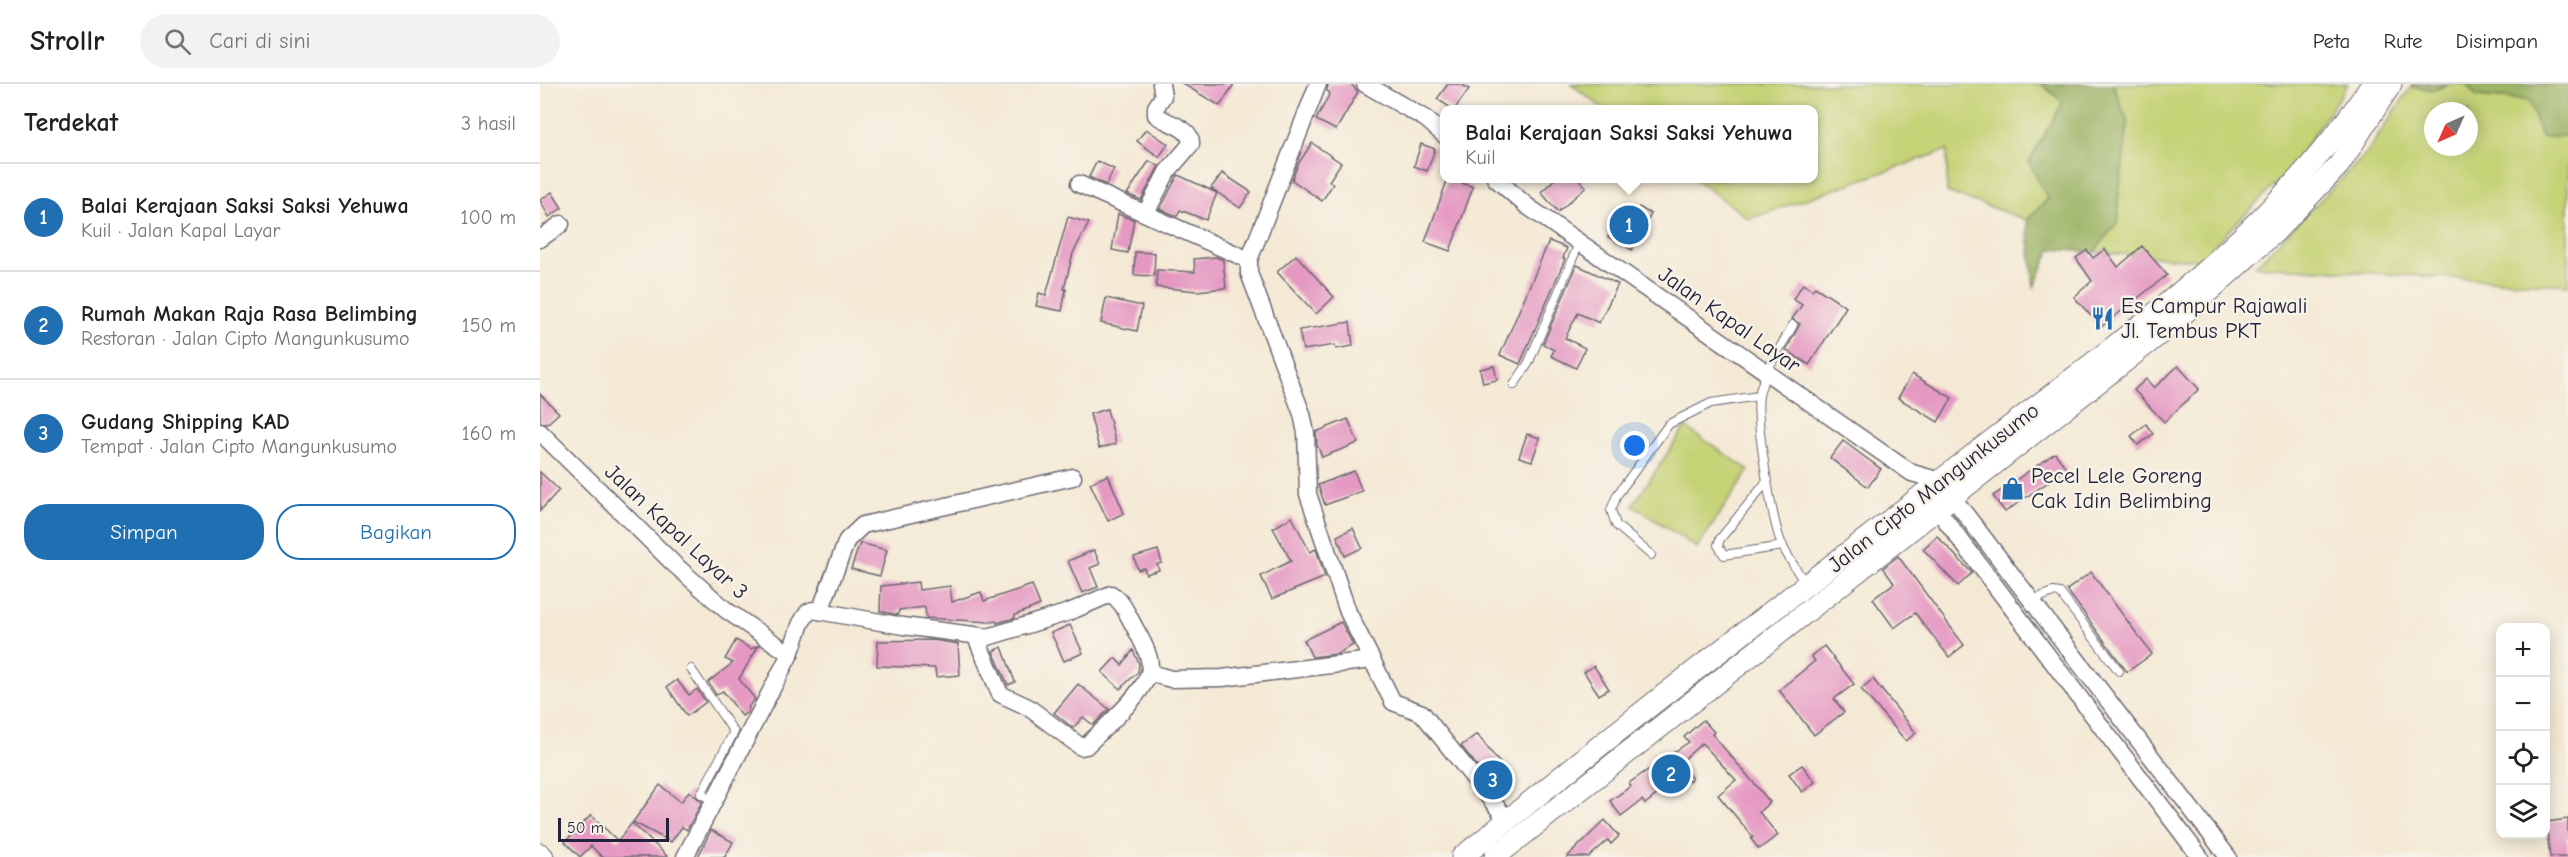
<!DOCTYPE html>
<html lang="id">
<meta charset="utf-8">
<style>
:root{--surface:#fff;--page:#f2f2f2;--text:#222;--muted:#767676;--line:#e0e0e0;--accent:#1f6fb2}
body{margin:0;font-family:"Comic Neue",sans-serif;background:var(--page);color:var(--text)}
.controls{position:absolute;right:18px;bottom:18px;display:grid;overflow:hidden;border-radius:12px;box-shadow:0 3px 15px #0003}
.controls button{width:54px;height:54px;display:grid;place-items:center;padding:0;border:0;border-bottom:2px solid var(--line);background:var(--surface);color:var(--text);font:30px sans-serif}
.compass{position:absolute;left:1884px;top:18px;width:54px;height:54px;border-radius:50%;background:var(--surface);box-shadow:0 3px 15px #0003;rotate:225deg}
.scale{position:absolute;left:18px;bottom:15px;width:111px;box-sizing:border-box;padding-left:6px;border:3px solid #22223b;border-top:0;font-size:16px;line-height:21px;white-space:nowrap;color:#22223b;-webkit-text-stroke:4px #f7f3e8;paint-order:stroke}
.you{position:absolute;left:1095px;top:362px;width:21px;height:21px;margin:-15px;border:4px solid #fff;border-radius:50%;background:#1a73e8;box-shadow:0 0 0 9px #1a73e833}
.badge{display:grid;place-items:center;width:39px;height:39px;border-radius:50%;background:var(--accent);color:#fff;font-size:20px;font-weight:700}
.pin{position:absolute;translate:-50% -50%;border:3px solid #fff;box-shadow:0 2px 6px #0006}
.popup{position:absolute;left:900px;top:21px;width:378px;height:78px;box-sizing:border-box;display:grid;place-content:center;border-radius:12px;background:var(--surface);filter:drop-shadow(0 2px 4px #0005);font-size:20px;white-space:nowrap;color:var(--muted)}
.popup b{font-size:22px;color:var(--text)}
.popup::after{content:'';position:absolute;left:50%;top:100%;margin-left:-12px;border:12px solid transparent;border-top-color:var(--surface)}
.list{margin:0;padding:0;list-style:none}
h2{display:flex;justify-content:space-between;align-items:center;height:78px;margin:0;padding:0 24px;font-size:26px}
h2 small{font-size:20px;font-weight:400;color:var(--muted)}
.list li{display:grid;grid-template-columns:39px 1fr auto;gap:18px;align-items:center;box-sizing:border-box;height:108px;padding:0 24px;border-top:2px solid var(--line)}
.list b{display:block;font-size:22px;white-space:nowrap}
.list p{margin:0;font-size:20px;white-space:nowrap;color:var(--muted)}
.list em{font-size:20px;font-style:normal;color:var(--muted)}
.actions{display:flex;gap:12px;padding:18px 24px}
.actions a{flex:1;padding:14px 0;border:2px solid var(--accent);border-radius:24px;text-align:center;font-size:21px;color:var(--accent)}
.actions .main{background:var(--accent);color:#fff}
.icon{flex:none;width:33px;height:33px;fill:none;stroke:currentColor;stroke-width:2;stroke-linecap:round;stroke-linejoin:round}
.map{position:relative;flex:none;width:2028px;height:773px;overflow:hidden}
header{display:flex;align-items:center;gap:36px;box-sizing:border-box;height:84px;padding:0 30px;background:var(--surface);border-bottom:2px solid var(--line)}
header strong{font-size:28px}
nav{display:flex;gap:33px;margin-inline-start:auto;font-size:21px}
.search{width:420px;height:54px;background:var(--page);display:flex;align-items:center;gap:15px;box-sizing:border-box;padding:0 21px;border-radius:33px;color:var(--muted);font-size:22px}
main{display:flex}
aside{flex:1;background:var(--surface)}
.map>svg:first-child{display:block}
.green{fill:#c5d274;stroke:#747a58;stroke-width:1.5;fill-rule:evenodd}
.forest{fill:#9cb466;stroke:#5f6b50;stroke-width:1.5}
.building{fill:#e598c2}
.lines{fill:none;stroke-linecap:round;stroke-linejoin:round}
.service-casing{stroke:#6c6871;stroke-width:10}
.minor-casing{stroke:#6c6871;stroke-width:19}
.tertiary-casing{stroke:#6c6871;stroke-width:23}
.service{stroke:#fff;stroke-width:8}
.minor{stroke:#fff;stroke-width:16}
.tertiary{stroke:#fff;stroke-width:21}
.labels{text-anchor:middle;stroke-width:5;stroke-linejoin:round;paint-order:stroke}
.poi-label{font-size:22px;fill:#22223b;stroke:#f7f3e8;text-anchor:start}
.street-label{font-size:22px;fill:#22223b;stroke:#f7f3e8}
</style>
<header>
<strong>Strollr</strong>
<div class="search"><svg class="icon" aria-label="search" viewBox="0 0 24 24"><circle cx="10" cy="10" r="6"/><path d="M15 15l6 6"/></svg>Cari di sini</div>
<nav><a>Peta</a><a>Rute</a><a>Disimpan</a></nav>
</header>
<main>
<aside>
<h2>Terdekat<small>3 hasil</small></h2>
<ul class="list">
<li><span class="badge">1</span><div><b>Balai Kerajaan Saksi Saksi Yehuwa</b><p>Kuil · Jalan Kapal Layar</p></div><em>100 m</em></li>
<li><span class="badge">2</span><div><b>Rumah Makan Raja Rasa Belimbing</b><p>Restoran · Jalan Cipto Mangunkusumo</p></div><em>150 m</em></li>
<li><span class="badge">3</span><div><b>Gudang Shipping KAD</b><p>Tempat · Jalan Cipto Mangunkusumo</p></div><em>160 m</em></li>
</ul>
<div class="actions"><a class="main">Simpan</a><a>Bagikan</a></div>
</aside>
<div class="map">
<svg width="2028" height="773" viewBox="0 0 2028 773">
<rect width="100%" height="100%" fill="#f7f3e8"/>
<filter id="ink" filterUnits="userSpaceOnUse"><feTurbulence type="fractalNoise" baseFrequency=".0167" numOctaves="2"/><feDisplacementMap in="SourceGraphic" scale="12" xChannelSelector="R" yChannelSelector="G"/><feConvolveMatrix kernelMatrix="1 2 1 2 8 2 1 2 1" color-interpolation-filters="sRGB"/></filter>
<filter id="wash" filterUnits="userSpaceOnUse"><feTurbulence type="fractalNoise" baseFrequency=".008" numOctaves="4" result="noise"/><feDisplacementMap in="SourceGraphic" scale="24" xChannelSelector="R" yChannelSelector="G"/><feGaussianBlur stdDeviation="1.35" result="paint"/><feColorMatrix in="noise" values="0 0 0 0 0 0 0 0 0 0 0 0 0 0 0 0 0 1.4 0 .05"/><feComposite in="paint" operator="in"/></filter>
<g filter="url(#wash)">
<rect width="100%" height="100%" fill="#f4e9d5"/>
<g class="green">
<path d="M1031,0H1501L1523,18L1489,78L1508,115L1487,136L1407,108V66L1209,135L1155,95L1274,94V26L1064,25Z"/>
<path d="M1573,0H1808L1750,86L1659,176L1554,168L1579,136L1578,116L1588,39Z"/>
<path d="M1908,0H1926L1937,12L1989,16L2002,53L2028,52V201L1715,182L1826,70L1871,3L1895,6ZM1893,27H1929V63H1893Z"/>
<path d="M1145,343L1209,386L1157,464L1093,421Z"/>
</g>
<g class="forest">
<path d="M1501,0H1573L1588,39L1578,116L1579,136L1554,168L1511,165L1494,203L1487,136L1508,115L1489,78L1523,18Z"/>
<path d="M1873,0H1908L1895,6L1871,3Z"/>
<path d="M1926,0H2028V52L2001,53L1989,16L1937,12Z"/>
</g>
<g id="blocks">
<g class="building">
<path d="M643,0H694L680,22Z"/>
<path d="M788,0H811L818,8L796,46L776,36L790,9L787,7Z"/>
<path d="M908,0H921L929,5L914,26L897,15Z"/>
<path d="M606,45L628,60L619,73L597,57Z"/>
<path d="M772,59L801,79L789,97L793,100L782,117L752,96L758,80Z"/>
<path d="M881,60L895,65L887,87L874,82Z"/>
<path d="M557,77L574,85L566,101L549,93Z"/>
<path d="M609,77L619,82L601,116L587,110Z"/>
<path d="M682,89L711,108L700,124L671,104Z"/>
<path d="M638,91L677,109L666,136L640,126L637,132L620,125Z"/>
<path d="M908,94L933,103L910,167L885,158Z"/>
<path d="M1016,94H1038L1046,103L1018,128L1001,108Z"/>
<path d="M12,108L22,124L9,133L0,116Z"/>
<path d="M1083,123L1096,129L1099,123L1111,130L1092,166L1068,153Z"/>
<path d="M578,130L594,136L588,169L572,166Z"/>
<path d="M528,133L549,139L533,169L524,205H526L522,227L496,222L499,209L506,211Z"/>
<path d="M1009,157L1027,164L1023,174L1025,175L980,280L960,271Z"/>
<path d="M1602,162L1627,191L1561,243L1534,213L1552,197L1536,174L1547,166L1553,174L1565,165L1578,183Z"/>
<path d="M595,168L615,169L614,192L594,191Z"/>
<path d="M756,171L794,213L776,230L737,188Z"/>
<path d="M676,173L683,176L686,204L657,207L616,203L617,186L655,188L654,175Z"/>
<path d="M1037,181L1078,200L1059,239L1038,229L1025,254L1045,264L1036,284L1011,272L1014,266L1003,260Z"/>
<path d="M1263,200L1272,206L1275,203L1306,223L1269,281L1246,266L1260,240L1252,235L1262,221L1253,215Z"/>
<path d="M566,214L602,222L597,247L561,239Z"/>
<path d="M810,238L813,262L796,265L795,261L763,266L759,246Z"/>
<path d="M954,282L957,296L943,299L940,285Z"/>
<path d="M1638,282L1659,305L1624,338L1594,306L1606,295L1614,304Z"/>
<path d="M1372,290L1412,314L1398,338L1358,314Z"/>
<path d="M0,310L19,329L7,340L0,338Z"/>
<path d="M567,325L576,360L559,364L550,330Z"/>
<path d="M808,335L818,359L782,373L777,361L776,348Z"/>
<path d="M1606,340L1613,350L1598,361L1591,352Z"/>
<path d="M987,350L1000,354L992,377L979,373Z"/>
<path d="M1303,357L1341,385L1328,403L1290,374Z"/>
<path d="M1515,369L1527,385L1465,428L1453,412Z"/>
<path d="M814,387L822,407L785,421L778,401Z"/>
<path d="M0,388L19,406L0,427Z"/>
<path d="M568,391L584,429L568,437L550,399Z"/>
<path d="M752,433L770,468L776,465L785,493L732,515L721,492L751,477L733,444Z"/>
<path d="M813,444L822,464L805,472L797,452Z"/>
<path d="M1397,452L1432,489L1418,502L1383,465Z"/>
<path d="M320,459L347,466L340,492L311,485Z"/>
<path d="M554,466L560,480L550,484L558,503L542,509L528,477Z"/>
<path d="M618,466L622,479L617,480L619,486L606,490L604,484L598,486L594,473Z"/>
<path d="M1358,472L1424,561L1409,573L1375,529L1354,544L1333,515L1354,499L1343,484Z"/>
<path d="M1551,488L1612,570L1587,588L1527,506Z"/>
<path d="M378,498L379,506L410,502L412,518L441,508L444,517L492,501L500,521L475,531V534L457,539L456,537L450,538L386,534L385,523L359,526L358,531L340,527L341,502Z"/>
<path d="M801,538L813,561L797,570L772,573L764,556Z"/>
<path d="M530,541L543,569L524,577L511,549Z"/>
<path d="M196,556L211,565L219,561L199,595L215,615L209,622L208,628L202,632L183,607L176,611L168,598L193,579L185,575Z"/>
<path d="M393,556L418,560L420,591L396,593L395,584L337,582L338,557Z"/>
<path d="M1284,562L1314,600L1294,615L1304,628L1274,651L1239,606L1275,577L1271,572Z"/>
<path d="M462,563L475,598L468,601L453,567Z"/>
<path d="M593,566L599,580L598,588L580,605L562,588L575,574L582,581Z"/>
<path d="M1054,582L1069,605L1059,611L1044,588Z"/>
<path d="M1333,595L1376,649L1366,657L1321,605Z"/>
<path d="M137,596L149,611L157,605L166,618L147,632L127,603Z"/>
<path d="M538,600L569,625L553,641L543,633L533,644L514,629Z"/>
<path d="M1163,636L1174,648L1172,650L1230,718L1219,728L1238,751L1219,765L1211,755L1213,753L1178,711L1196,696L1162,659L1141,678L1152,695L1128,711L1124,705L1105,720L1102,716L1081,732L1070,717L1091,702L1089,699L1102,690L1149,658L1144,653Z"/>
<path d="M937,650L965,686L950,698L921,662Z"/>
<path d="M1262,681L1275,698L1262,708L1249,690Z"/>
<path d="M120,701L141,718L149,707L162,718L147,746L142,743L131,758L93,738Z"/>
<path d="M51,731L78,757L92,739L128,773H62L51,762L40,773L25,758Z"/>
<path d="M2028,735V773H2010L2006,738Z"/>
<path d="M1065,736L1079,752L1071,760L1068,756L1049,773H1027Z"/>
<path d="M171,746L193,758L185,773H158Z"/>
</g>
</g>
</g>
<g filter="url(#ink)">
<use href="#blocks" fill-opacity="0" stroke="#6c6871" stroke-width="1.5"/>
<g class="lines">
<defs>
<g id="service">
<path d="M1253,241C1241,263 1225,285 1219,311C1215,336 1232,437 1242,461C1249,475 1258,488 1266,501"/>
<path d="M974,301L988,280L1040,157"/>
<path d="M1228,396L1180,455L1178,461L1184,471L1243,462"/>
<path d="M1111,471L1076,441L1071,426L1077,411L1129,340L1171,319L1219,312"/>
<path d="M1493,516L1513,508L1520,509L1579,587"/>
<path d="M151,585L194,648L161,710L174,717"/>
</g>
<g id="minor">
<path d="M778,0L709,176V189L762,330L766,349L768,410L808,528L853,618L882,629L968,737"/>
<path d="M825,0L886,35L904,51"/>
<path d="M955,94L987,122L1357,379L1372,389L1400,397L1688,773"/>
<path d="M539,100L709,176"/>
<path d="M606,129L627,88L651,60C652,43 627,40 616,31V23L623,12L621,0"/>
<path d="M0,155L21,140"/>
<path d="M0,348L134,480L186,526L250,570"/>
<path d="M1391,417L1660,773"/>
<path d="M280,527L307,456L323,441L533,393"/>
<path d="M610,589L631,595L682,594L832,576"/>
<path d="M145,773L250,570L261,539L268,528L273,526L363,542L448,553L529,528L571,510C583,517 588,532 595,544C601,555 610,570 610,583C610,605 562,646 546,662L541,663L488,623L460,610L435,551"/>
</g>
<g id="tertiary">
<path d="M0,770L3,773"/>
<path d="M922,773C977,729 1031,684 1086,641C1190,558 1296,479 1400,397C1553,275 1722,166 1832,0"/>
<path d="M955,773L1631,241L1733,150L1799,81L1851,0"/>
</g>
</defs>
<use href="#service" class="service-casing"/>
<use href="#minor" class="minor-casing"/>
<use href="#tertiary" class="tertiary-casing"/>
<use href="#service" class="service"/>
<use href="#minor" class="minor"/>
<use href="#tertiary" class="tertiary"/>
</g>
</g>
<defs>
<symbol id="restaurant-bare" viewBox="-9 -9 18 18"><path d="M-5-6h1v4h1v-4h1v4h1v-4h1v5L-1.5 .5V6h-2V.5L-5-1ZM5-6V6H3V1.5H1.5Q1.5-4 5-6Z" fill="#1f6fb2" stroke="#f7f3e8" stroke-width="2.5" paint-order="stroke"/></symbol>
<symbol id="shop-bare" viewBox="-9 -9 18 18"><path d="M-5-2.5h2.3a2.7 3.5 0 0 1 5.4 0H5L5.5 6h-11ZM-1.5-2.5h3a1.5 2.3 0 0 0-3 0Z" fill="#1f6fb2" stroke="#f7f3e8" stroke-width="2.5" paint-order="stroke"/></symbol>
</defs>
<g fill-rule="evenodd">
<use href="#restaurant-bare" x="1546" y="218" width="33" height="33"/>
<use href="#shop-bare" x="1456" y="388" width="33" height="33"/>
</g>
<g class="labels">
<g class="poi-label">
<text x="1581" y="229">Es Campur Rajawali<tspan x="1581" dy="25">Jl. Tembus PKT</tspan></text>
<text x="1491" y="399">Pecel Lele Goreng<tspan x="1491" dy="25">Cak Idin Belimbing</tspan></text>
</g>
<g class="street-label">
<text transform="translate(1190 235) rotate(35)" y="8">Jalan Kapal Layar</text>
<text transform="translate(1393 403) rotate(-38)" y="8">Jalan Cipto Mangunkusumo</text>
<text transform="translate(137 447) rotate(43)" y="8">Jalan Kapal Layar 3</text>
</g>
</g>
</svg>
<div class="controls">
<button>+</button>
<button>−</button>
<button><svg class="icon" aria-label="locate" viewBox="0 0 24 24"><circle cx="12" cy="12" r="6"/><path d="M12 2v4M12 18v4M2 12h4M18 12h4"/></svg></button>
<button><svg class="icon" aria-label="layers" viewBox="0 0 24 24"><path d="M12 4l9 5-9 5-9-5zM3 14l9 5 9-5"/></svg></button>
</div>
<svg class="compass" viewBox="-18 -18 36 36"><path d="M0-13l5 13h-10z" fill="#e53935"/><path d="M0 13l5-13h-10z" fill="#767676"/></svg>
<div class="scale">50 m</div>
<div class="you"></div>
<div class="pin badge" style="left:1089px;top:141px">1</div>
<div class="popup"><b>Balai Kerajaan Saksi Saksi Yehuwa</b>Kuil</div>
<div class="pin badge" style="left:1131px;top:690px">2</div>
<div class="pin badge" style="left:953px;top:696px">3</div>
</div>
</main>
